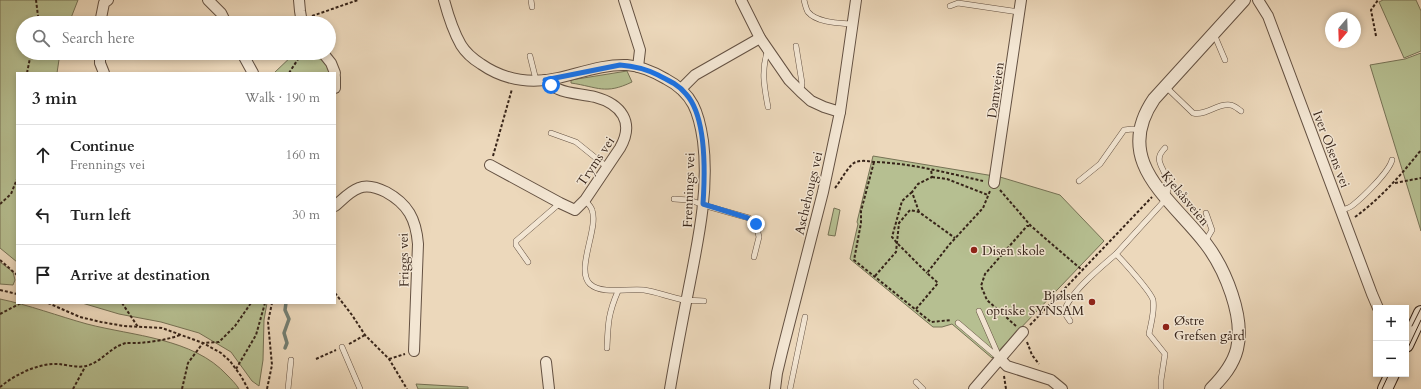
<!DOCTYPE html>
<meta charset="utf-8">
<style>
:root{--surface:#fff;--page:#f6f6f6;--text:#222;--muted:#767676;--line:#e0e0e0}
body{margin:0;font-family:Cardo,serif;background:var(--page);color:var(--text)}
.controls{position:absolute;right:12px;bottom:12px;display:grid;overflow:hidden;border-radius:0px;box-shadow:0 2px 6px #0003}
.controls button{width:36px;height:36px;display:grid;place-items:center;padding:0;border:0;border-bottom:1px solid var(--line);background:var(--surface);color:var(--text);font:20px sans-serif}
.compass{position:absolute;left:1325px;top:12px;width:36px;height:36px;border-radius:50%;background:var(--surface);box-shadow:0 2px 6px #0003;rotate:199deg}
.stop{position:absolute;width:12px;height:12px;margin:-9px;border:3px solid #1a73e8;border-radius:50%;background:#fff}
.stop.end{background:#1a73e8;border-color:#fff;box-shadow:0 1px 4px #0008}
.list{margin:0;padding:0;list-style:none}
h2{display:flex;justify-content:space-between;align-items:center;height:52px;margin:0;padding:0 16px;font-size:17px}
h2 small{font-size:13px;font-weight:400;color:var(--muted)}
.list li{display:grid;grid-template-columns:26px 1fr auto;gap:12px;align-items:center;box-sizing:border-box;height:60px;padding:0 16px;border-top:1px solid var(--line)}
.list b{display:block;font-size:15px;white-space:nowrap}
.list p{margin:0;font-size:13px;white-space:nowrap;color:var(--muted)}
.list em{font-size:13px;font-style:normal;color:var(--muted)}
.icon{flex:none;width:22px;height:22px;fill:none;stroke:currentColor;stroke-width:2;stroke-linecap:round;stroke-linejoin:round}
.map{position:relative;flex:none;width:1421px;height:389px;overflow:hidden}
.search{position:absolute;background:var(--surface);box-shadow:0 2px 6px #0003;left:16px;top:16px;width:320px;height:44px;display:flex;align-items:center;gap:10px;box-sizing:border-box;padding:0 14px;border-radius:22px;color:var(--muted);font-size:15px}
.panel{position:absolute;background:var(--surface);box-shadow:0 2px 6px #0003;left:16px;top:72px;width:320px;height:232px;border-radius:0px}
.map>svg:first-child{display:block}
.green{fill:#b6bf91;stroke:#767255}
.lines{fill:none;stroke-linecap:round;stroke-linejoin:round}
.stream{stroke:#727e72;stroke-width:3.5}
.service-casing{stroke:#645142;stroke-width:6}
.minor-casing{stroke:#645142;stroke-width:12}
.tertiary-casing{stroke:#645142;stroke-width:14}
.secondary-casing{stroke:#372419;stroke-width:16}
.path{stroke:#372419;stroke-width:2;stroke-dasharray:3 2;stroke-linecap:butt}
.service{stroke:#f3e6d3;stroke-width:5}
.minor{stroke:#f3e6d3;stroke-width:10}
.tertiary{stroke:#f3e6d3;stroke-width:12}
.secondary{stroke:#f3e6d3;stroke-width:14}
.tram{stroke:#372419;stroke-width:1}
.route{stroke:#1a73e8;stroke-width:5}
.poi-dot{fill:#8f2418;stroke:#f3e6d3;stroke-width:1.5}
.labels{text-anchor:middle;stroke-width:3;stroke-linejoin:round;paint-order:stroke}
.street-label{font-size:13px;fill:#372419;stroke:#f3e6d3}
.poi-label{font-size:13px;fill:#372419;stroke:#f3e6d3;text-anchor:start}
</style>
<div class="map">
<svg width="1421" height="389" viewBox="0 0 1421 389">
<rect width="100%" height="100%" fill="#ecd8bb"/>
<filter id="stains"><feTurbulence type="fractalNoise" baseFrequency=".005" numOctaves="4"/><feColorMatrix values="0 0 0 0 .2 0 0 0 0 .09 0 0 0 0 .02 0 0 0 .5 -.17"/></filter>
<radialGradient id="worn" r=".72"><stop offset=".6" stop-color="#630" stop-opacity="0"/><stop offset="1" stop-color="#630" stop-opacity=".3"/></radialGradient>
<g class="green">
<path d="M0,0H78L69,23H23V53H60L57,73H17V262L0,248Z"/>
<path d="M1383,0H1416L1421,11V51L1404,58L1379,2Z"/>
<path d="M295,53H324L333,73H274Z"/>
<path d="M1421,53V231L1370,65L1405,59Z"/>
<path d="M627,71L632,82C605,95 598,87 571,83V80Z"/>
<path d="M873,156L1000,177L1060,195L1104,241L992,358L952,324L942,327H933L850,259L858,224L857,222Z"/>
<path d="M834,208L840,210L835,236L828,235Z"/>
<path d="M0,262L13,272L15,280L13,285L0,284Z"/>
<path d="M0,299C29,305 58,316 87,324C133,336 193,338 227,375C231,379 236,384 239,389H0Z"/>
<path d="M82,303H267L264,320L263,360L259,386L252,381L231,352L199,333L161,322L119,314Z"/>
<path d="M416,384L468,387V389H418Z"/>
</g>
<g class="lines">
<path class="stream" d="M285,348L287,343L284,333L289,319L285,310L286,303"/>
<defs>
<g id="service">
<path d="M531,0L532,7"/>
<path d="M804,0C805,4 806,9 808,12C817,23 840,23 852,24"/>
<path d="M950,6L958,3L1019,12"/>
<path d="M1214,34L1225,60"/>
<path d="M796,46L802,83L801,90"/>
<path d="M768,49C761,70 764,86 768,107"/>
<path d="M530,56L536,80"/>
<path d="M1165,86L1193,113C1207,116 1217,103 1230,105C1234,105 1238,109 1241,111"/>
<path d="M551,133L576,142L607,167"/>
<path d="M1079,181L1100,164L1124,130L1132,129L1140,130"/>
<path d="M674,199L689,200L710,207L749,218L756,224L759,237L754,257"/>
<path d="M585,200C587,203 591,206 592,210C599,228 575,270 590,284C602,295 629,288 644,290C658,292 671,298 685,300C691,301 698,300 704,301"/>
<path d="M1341,210C1345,209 1350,208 1353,205C1363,197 1389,172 1392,160"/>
<path d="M1205,242L1212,230L1206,213"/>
<path d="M528,262L516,245V241L560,203"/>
<path d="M1070,321L1064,312C1069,293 1101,267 1116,254"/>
<path d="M958,323L1000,359L979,311"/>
<path d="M342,347L360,389"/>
<path d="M607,348C608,324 608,314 618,291"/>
<path d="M916,382L923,389"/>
<path d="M288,389L291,360"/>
<path d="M790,389L805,317"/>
<path d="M1161,389V380L1165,354L1149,334C1151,323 1155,311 1153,300C1151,292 1123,261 1116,254L1166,199C1168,192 1169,185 1166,177C1163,166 1153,160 1165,148"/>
</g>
<g id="minor">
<path d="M208,0L221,13L226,23"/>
<path d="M299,0L300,11L302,23"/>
<path d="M444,0C448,15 453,31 461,45C466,53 473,59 481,64C504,80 531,84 558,78C580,73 604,64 627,65C641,66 654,72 666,79C693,93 699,113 703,141C709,188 699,236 690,282C683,318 676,353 670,389"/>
<path d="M624,0L640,50L638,67"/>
<path d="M741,0L760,38L789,80L801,92L811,101L824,107L840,112"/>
<path d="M1258,0L1268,16L1372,294L1378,308"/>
<path d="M100,23L104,3L108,0"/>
<path d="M100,53V63L104,73"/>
<path d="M242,53L253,73"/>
<path d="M323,53L331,63L335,73"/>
<path d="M335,77V88"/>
<path d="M681,89L695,75L760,38"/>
<path d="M490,165L560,203L575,210L585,200L620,148C635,122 621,104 595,97C583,94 569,94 558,89C553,87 549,84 545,80"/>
<path d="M994,183L1021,0"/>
<path d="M335,206C342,200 350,191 359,188C368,184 378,188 386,192C408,204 416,219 418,244L414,351"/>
<path d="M1000,359L1007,366L1051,380L1062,389"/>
<path d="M546,362L549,389"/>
<path d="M775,389L777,373L782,352L823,192L840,112L856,0"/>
<path d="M974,389L1023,332"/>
</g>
<path id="tertiary" d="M1211,389C1223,377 1233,365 1237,349C1245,317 1225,269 1206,244C1172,199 1111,162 1154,99L1244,0"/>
<g id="secondary">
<path d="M1406,345L1421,313"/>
<path d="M1385,389L1392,374"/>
</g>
</defs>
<use href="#service" class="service-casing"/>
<use href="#minor" class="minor-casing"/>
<use href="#tertiary" class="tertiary-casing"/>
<use href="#secondary" class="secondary-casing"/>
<g class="path">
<path d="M36,0L38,16L37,23"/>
<path d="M312,16L358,0"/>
<path d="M1376,36L1371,10L1378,0"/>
<path d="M27,73L31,53"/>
<path d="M289,73L302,53"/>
<path d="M493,156L512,89"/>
<path d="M874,162L861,211V223L854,260L931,322L951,320"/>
<path d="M932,177L947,179L988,195"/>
<path d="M1395,183L1421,178"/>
<path d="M835,188C840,182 849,164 856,162C862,160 868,161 874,162C911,163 947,173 983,181"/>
<path d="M1000,190L1031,226L1082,270"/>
<path d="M912,192L902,201L892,237L897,243L927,273"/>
<path d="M0,204L11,194L17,179"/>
<path d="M919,212L912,192L918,184L932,177L931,169"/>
<path d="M1355,217C1381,198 1401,175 1421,150"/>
<path d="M0,260L17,275"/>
<path d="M875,276L896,252L899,223L910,210L919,212L955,238"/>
<path d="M0,290L17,294"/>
<path d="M335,293L352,315L365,335L389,359L407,389"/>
<path d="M48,303L80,317L101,322L124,326L162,328L203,343L221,353L230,361L241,376L248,389"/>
<path d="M122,303L138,327"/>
<path d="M916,309L938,283L927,273L949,245L983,208L990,191"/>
<path d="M0,314L21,303"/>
<path d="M1030,325L1152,197"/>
<path d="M1016,326L987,300L981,286L985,274L1027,226H1031"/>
<path d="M1027,342L1032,355L1039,364"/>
<path d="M349,344L365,335"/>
<path d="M316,359L336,350"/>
<path d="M389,359L405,354"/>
<path d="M236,369L256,335L265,303"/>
<path d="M1004,376L1006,389"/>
<path d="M0,387C16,374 38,363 59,364C67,365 78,368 86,366C102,362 110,347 126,343C129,343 134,343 138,343C151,342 167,340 180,335"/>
<path d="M73,389L85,367"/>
<path d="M182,389L188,363L203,343L219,342L235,326L251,303"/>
<path d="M267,389L272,365L268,322L272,303"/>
</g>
<use href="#service" class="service"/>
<use href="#minor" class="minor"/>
<use href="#tertiary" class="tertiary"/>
<use href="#secondary" class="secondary"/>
<g class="tram">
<path d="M1412,326L1421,308"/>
<path d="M1406,352L1421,320"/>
<path d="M1382,389L1389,374"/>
</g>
</g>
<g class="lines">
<path class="route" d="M551,85L545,80L620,65C634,66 646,69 658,75C668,80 679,85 686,94C707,117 705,174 703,204L748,218L756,224"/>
</g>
<g class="poi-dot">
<circle cx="974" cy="250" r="4"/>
<circle cx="1092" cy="302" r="4"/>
<circle cx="1166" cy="327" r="4"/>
</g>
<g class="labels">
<g class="street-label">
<text transform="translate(995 90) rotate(-82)" y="5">Damveien</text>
<text transform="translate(1332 149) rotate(69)" y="5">Iver Olsens vei</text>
<text transform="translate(595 161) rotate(-56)" y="5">Tryms vei</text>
<text transform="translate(688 190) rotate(-88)" y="5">Frennings vei</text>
<text transform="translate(808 193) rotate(-77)" y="5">Aschehougs vei</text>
<text transform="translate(1186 198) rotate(50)" y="5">Kjelsåsveien</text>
<text transform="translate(403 260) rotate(-91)" y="5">Friggs vei</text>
</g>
<g class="poi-label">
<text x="982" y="255">Disen skole</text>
<text x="1084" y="300" text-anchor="end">Bjølsen<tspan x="1084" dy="15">optiske SYNSAM</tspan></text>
<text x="1174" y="325">Østre<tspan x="1174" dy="15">Grefsen gård</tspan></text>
</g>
</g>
<rect width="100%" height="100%" filter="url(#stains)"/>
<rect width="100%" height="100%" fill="url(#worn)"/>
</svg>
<div class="controls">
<button>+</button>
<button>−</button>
</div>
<svg class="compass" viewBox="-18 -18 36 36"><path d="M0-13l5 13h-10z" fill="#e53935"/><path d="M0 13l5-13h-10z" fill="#767676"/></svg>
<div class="stop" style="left:551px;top:85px"></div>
<div class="stop end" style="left:756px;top:224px"></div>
<div class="search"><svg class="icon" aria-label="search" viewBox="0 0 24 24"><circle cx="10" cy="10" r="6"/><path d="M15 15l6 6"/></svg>Search here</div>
<section class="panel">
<h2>3 min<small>Walk · 190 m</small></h2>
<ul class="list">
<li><svg class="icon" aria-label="ahead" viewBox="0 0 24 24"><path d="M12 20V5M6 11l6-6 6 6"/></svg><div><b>Continue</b><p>Frennings vei</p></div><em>160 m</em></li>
<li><svg class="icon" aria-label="left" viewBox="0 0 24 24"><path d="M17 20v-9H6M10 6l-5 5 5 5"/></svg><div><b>Turn left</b></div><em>30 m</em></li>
<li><svg class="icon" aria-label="arrive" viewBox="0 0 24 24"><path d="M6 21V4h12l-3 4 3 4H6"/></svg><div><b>Arrive at destination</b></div></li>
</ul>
</section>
</div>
